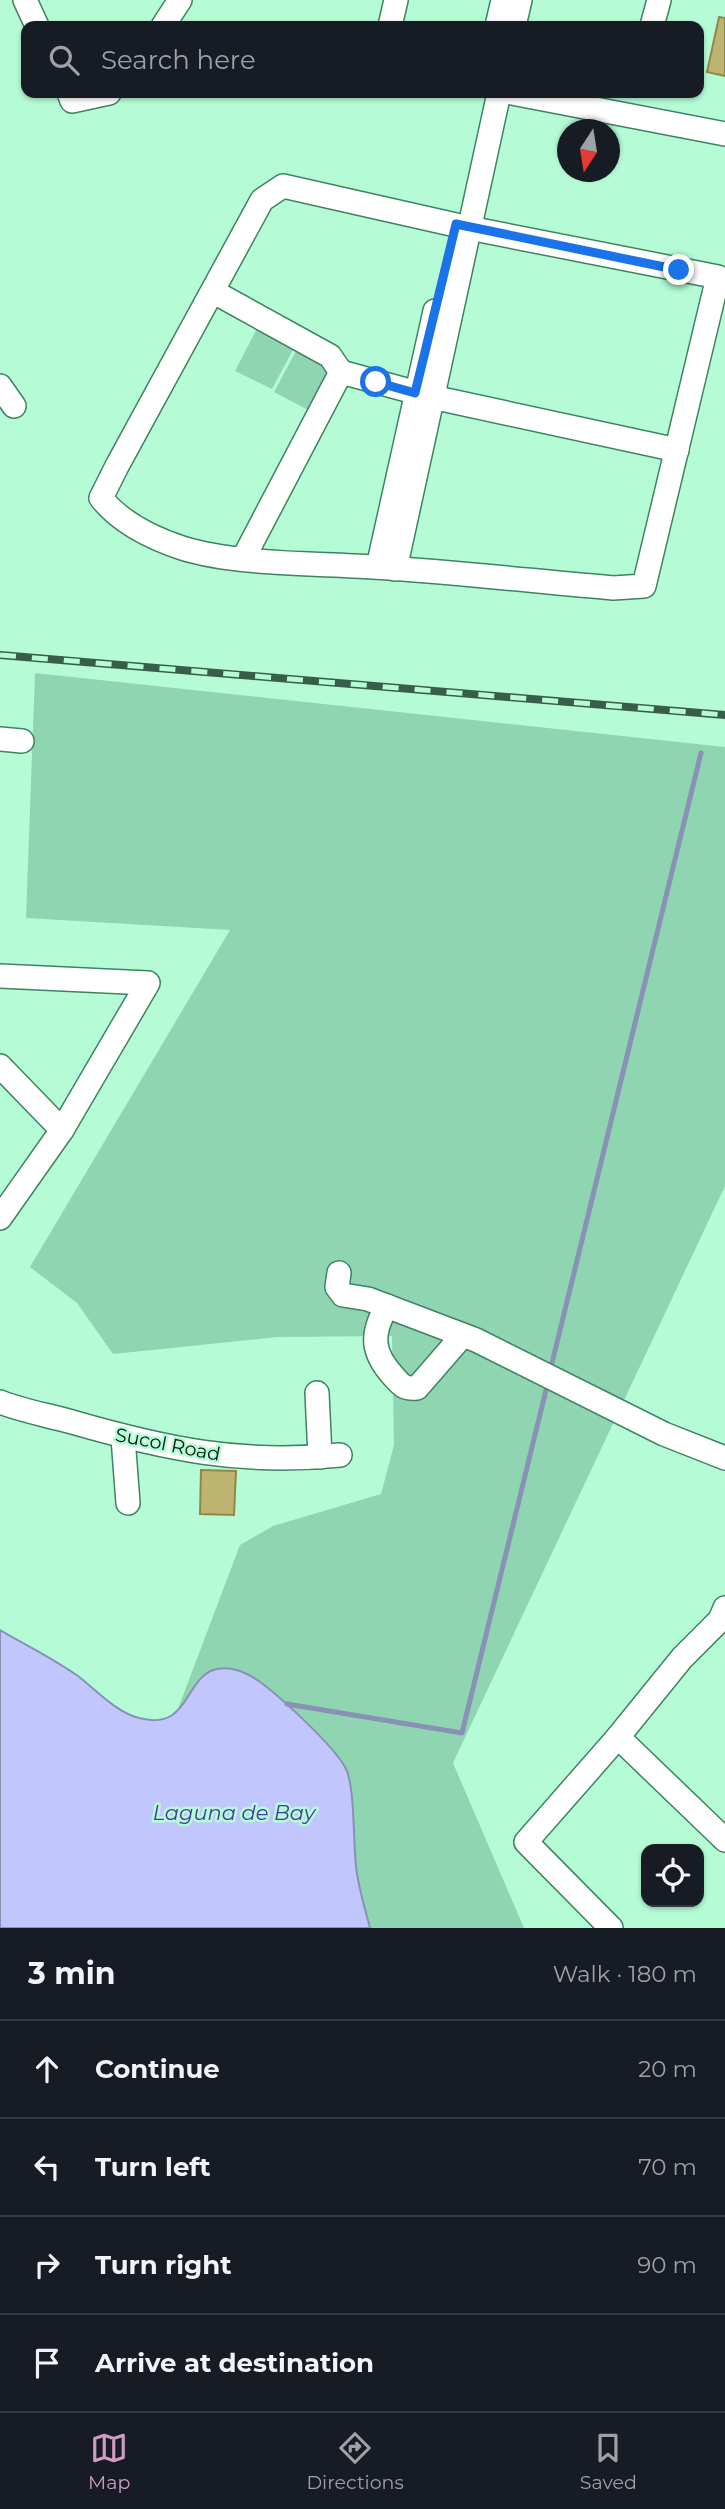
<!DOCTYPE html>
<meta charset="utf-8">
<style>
:root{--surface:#171b24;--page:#20242c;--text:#f1f3f6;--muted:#9ea1a6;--line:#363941;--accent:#cf9ac3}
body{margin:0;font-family:Montserrat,sans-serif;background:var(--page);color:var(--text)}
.controls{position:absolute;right:21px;bottom:21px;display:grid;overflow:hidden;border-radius:14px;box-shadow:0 2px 5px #0004}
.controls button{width:63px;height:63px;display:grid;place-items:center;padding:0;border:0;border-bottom:2px solid var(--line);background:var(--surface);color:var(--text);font:35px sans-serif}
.compass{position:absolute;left:557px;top:119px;width:63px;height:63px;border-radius:50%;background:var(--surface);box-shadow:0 2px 5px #0004;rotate:192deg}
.stop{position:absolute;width:21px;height:21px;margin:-16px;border:5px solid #1a73e8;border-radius:50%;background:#fff}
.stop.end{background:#1a73e8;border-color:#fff;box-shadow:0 2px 7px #0008}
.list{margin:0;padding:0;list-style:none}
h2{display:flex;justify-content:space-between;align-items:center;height:91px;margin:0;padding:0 28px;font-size:30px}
h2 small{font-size:23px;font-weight:400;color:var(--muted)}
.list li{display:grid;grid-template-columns:46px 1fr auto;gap:21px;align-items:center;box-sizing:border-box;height:98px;padding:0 28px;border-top:2px solid var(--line)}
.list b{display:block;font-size:26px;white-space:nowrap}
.list em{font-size:23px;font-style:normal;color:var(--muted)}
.icon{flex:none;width:38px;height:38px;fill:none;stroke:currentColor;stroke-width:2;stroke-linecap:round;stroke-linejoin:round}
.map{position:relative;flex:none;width:725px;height:1928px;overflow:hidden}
.search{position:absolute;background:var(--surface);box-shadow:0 2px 5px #0004;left:21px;right:21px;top:21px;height:77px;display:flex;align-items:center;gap:18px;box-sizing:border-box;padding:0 24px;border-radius:14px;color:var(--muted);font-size:26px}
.sheet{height:483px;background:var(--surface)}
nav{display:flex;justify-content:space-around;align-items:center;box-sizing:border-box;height:98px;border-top:2px solid var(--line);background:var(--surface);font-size:19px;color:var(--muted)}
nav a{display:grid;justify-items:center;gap:4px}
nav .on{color:var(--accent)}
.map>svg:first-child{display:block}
.green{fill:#90d5b1}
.water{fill:#c1c6fd;stroke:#8792b5;stroke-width:2}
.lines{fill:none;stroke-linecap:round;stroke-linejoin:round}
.stream{stroke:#8792b5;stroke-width:5}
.building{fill:#beb471;stroke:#928746;stroke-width:2}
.minor-casing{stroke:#3e8362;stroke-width:26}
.minor{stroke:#fff;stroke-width:23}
.rail-casing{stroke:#385e4a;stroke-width:8}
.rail{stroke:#b5fcd6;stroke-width:5;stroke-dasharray:16;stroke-linecap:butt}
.route{stroke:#1a73e8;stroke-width:9}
.labels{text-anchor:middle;stroke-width:5;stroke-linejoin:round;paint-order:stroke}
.street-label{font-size:19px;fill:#00180c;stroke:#b5fcd6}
.water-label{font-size:21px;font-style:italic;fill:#423aa0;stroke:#b5fcd6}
</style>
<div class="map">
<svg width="725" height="1928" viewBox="0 0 725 1928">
<rect width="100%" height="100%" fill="#b5fcd6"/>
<g class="green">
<path d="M264,315L301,335L272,389L235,371Z"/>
<path d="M304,336L340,355L310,411L274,392Z"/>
<path d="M35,673L725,747V1186L453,1763L524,1928H370L356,1870L351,1790L346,1769L327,1745L287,1704L195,1686L176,1714L240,1545L273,1526L381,1494L394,1445L392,1336L278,1337L113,1354L77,1303L30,1267L230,930L26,918Z"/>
</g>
<path class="water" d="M0,1630C26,1645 54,1659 78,1676C96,1690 116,1712 139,1718C189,1731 183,1682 213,1670C224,1666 238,1669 249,1675C270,1686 338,1749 347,1771C355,1794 353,1840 356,1866C358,1887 365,1908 370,1928H0Z"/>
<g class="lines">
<g class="stream">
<path d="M552,1363L701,753"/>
<path d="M287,1704L462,1733L546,1390"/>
</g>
</g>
<g class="building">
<path d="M719,17L725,18V76L707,72Z"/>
<path d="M201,1470L236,1471L234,1515L200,1514Z"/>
</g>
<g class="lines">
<defs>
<g id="minor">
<path d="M25,0L37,26"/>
<path d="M163,26L180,0"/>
<path d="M390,26L396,0"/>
<path d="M497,26L503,0"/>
<path d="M514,26L520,0"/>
<path d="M652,26L659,0"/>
<path d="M69,93L72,101L109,93"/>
<path d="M512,93L725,134"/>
<path d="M283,186L469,228L718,277L644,586L613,588C533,581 453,572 373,567C314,563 237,565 182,548C152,538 120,522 101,498L117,466L262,200Z"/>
<path d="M214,292L330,356L341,372"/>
<path d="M0,386L14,406"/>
<path d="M243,559L341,372L432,397L677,450"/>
<path d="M378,567L435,311"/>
<path d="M395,569L499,93"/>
<path d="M0,739L22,741"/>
<path d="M0,976L148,983L62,1130L0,1218"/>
<path d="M0,1066L62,1130"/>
<path d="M339,1273L337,1287L343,1295L368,1299L476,1340L664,1434L725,1458"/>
<path d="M387,1306C370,1335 372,1353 394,1377C402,1386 405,1389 417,1388L463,1335"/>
<path d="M317,1393L320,1457"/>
<path d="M0,1402C23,1411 47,1415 72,1422C166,1449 241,1465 340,1455"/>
<path d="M123,1438L128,1503"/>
<path d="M618,1737L725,1840"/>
<path d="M611,1928L526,1842L618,1737L682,1658L720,1620L725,1608"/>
</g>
</defs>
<use href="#minor" class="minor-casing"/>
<use href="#minor" class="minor"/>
<defs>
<path id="rail" d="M0,655L725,715"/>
</defs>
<use href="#rail" class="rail-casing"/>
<use href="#rail" class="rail"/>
</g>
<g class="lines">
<path class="route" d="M376,382L415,393L456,224L679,270"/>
</g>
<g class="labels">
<g class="street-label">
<text transform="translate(168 1444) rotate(11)" y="7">Sucol Road</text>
</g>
<g class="water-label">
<text x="234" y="1820">Laguna de Bay</text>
</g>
</g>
</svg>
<div class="controls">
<button><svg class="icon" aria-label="locate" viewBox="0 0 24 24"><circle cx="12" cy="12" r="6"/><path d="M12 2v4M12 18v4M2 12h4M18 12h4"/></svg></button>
</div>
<svg class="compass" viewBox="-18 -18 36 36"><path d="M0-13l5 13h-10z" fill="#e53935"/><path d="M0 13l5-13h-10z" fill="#9ea1a6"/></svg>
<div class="stop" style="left:376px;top:382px"></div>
<div class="stop end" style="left:679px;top:270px"></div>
<div class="search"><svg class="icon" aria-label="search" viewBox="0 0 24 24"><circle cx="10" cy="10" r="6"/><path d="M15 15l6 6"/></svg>Search here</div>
</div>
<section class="sheet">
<h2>3 min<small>Walk · 180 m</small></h2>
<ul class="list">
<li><svg class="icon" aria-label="ahead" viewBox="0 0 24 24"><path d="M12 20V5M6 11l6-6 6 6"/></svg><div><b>Continue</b></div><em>20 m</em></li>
<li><svg class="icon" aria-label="left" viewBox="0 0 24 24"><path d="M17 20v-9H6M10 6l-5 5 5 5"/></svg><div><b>Turn left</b></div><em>70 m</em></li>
<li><svg class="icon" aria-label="right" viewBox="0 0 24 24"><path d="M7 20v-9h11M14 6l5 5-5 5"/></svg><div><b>Turn right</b></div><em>90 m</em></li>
<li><svg class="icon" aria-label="arrive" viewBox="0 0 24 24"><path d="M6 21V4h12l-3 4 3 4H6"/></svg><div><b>Arrive at destination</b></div></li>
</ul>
</section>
<nav>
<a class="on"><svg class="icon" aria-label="map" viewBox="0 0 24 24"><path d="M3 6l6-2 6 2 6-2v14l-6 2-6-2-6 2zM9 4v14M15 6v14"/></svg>Map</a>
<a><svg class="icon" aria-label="directions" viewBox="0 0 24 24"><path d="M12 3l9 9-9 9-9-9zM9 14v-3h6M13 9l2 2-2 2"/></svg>Directions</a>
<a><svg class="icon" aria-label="saved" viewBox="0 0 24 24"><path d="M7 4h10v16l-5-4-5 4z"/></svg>Saved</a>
</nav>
